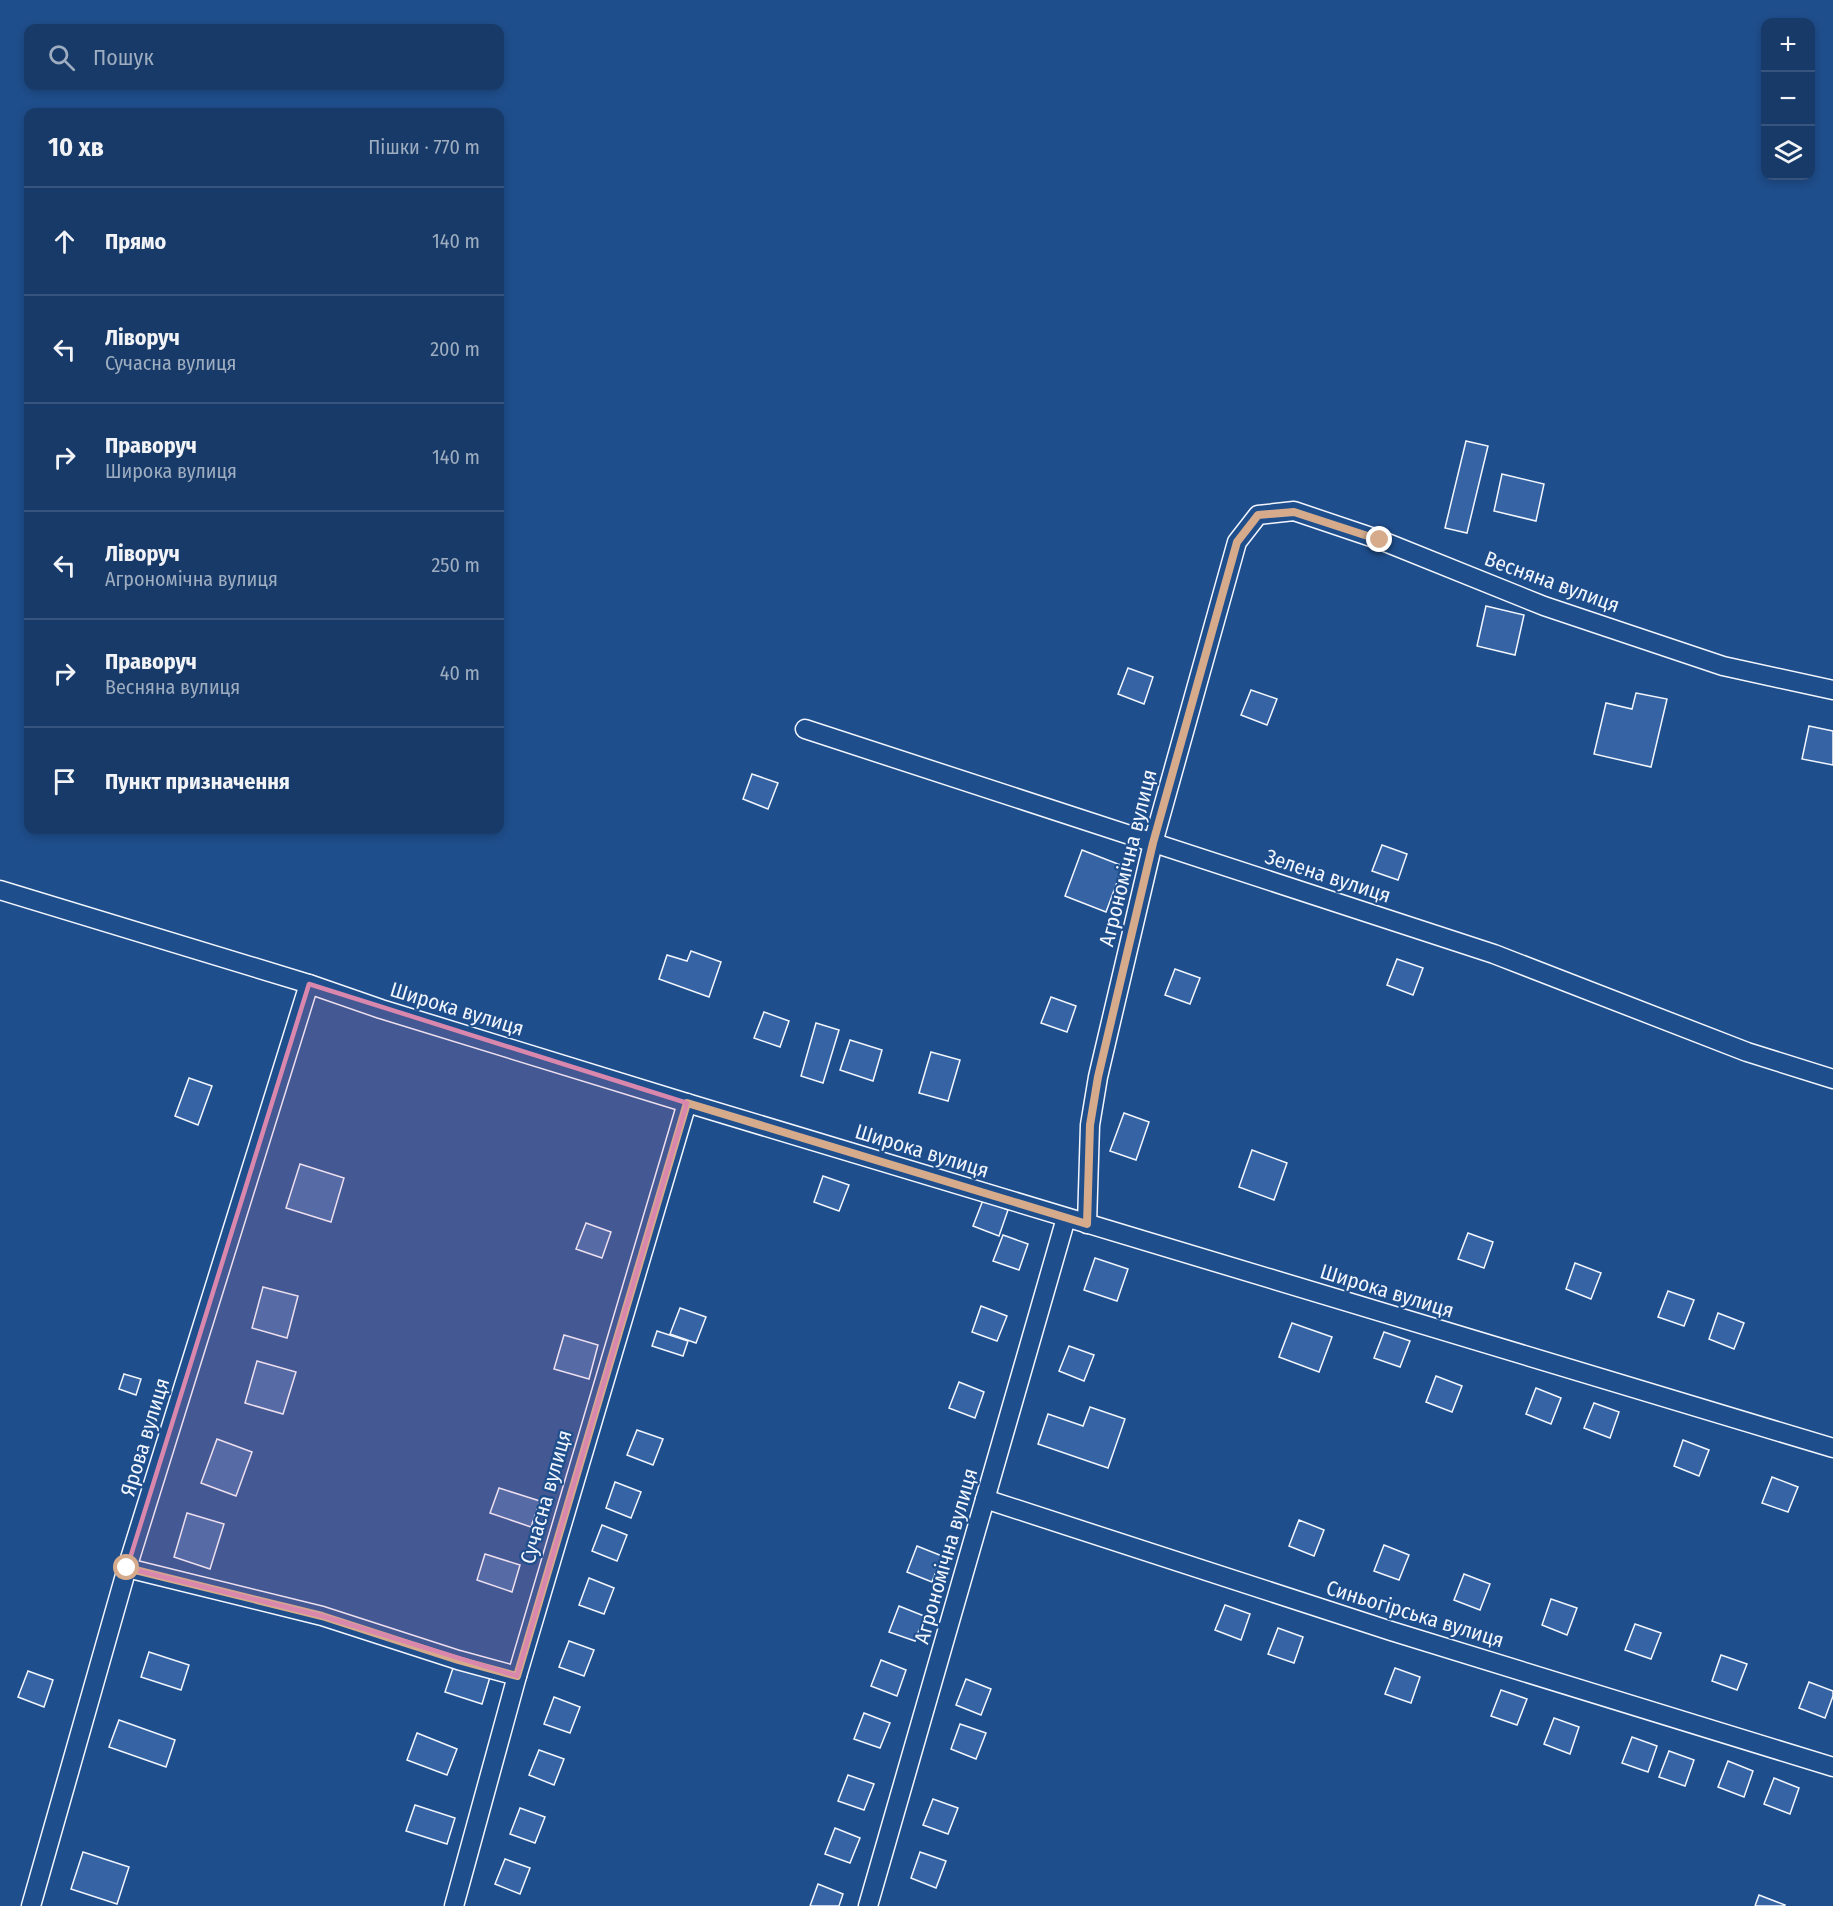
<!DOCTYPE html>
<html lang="uk">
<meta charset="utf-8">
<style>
:root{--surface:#173a69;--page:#244571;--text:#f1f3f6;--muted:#9eadc0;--line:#36547d}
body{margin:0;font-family:"Fira Sans Condensed",sans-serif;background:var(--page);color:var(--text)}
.controls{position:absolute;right:18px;top:18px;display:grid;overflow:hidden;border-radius:12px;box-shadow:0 3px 9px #0003}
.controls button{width:54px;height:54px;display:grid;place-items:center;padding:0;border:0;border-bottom:2px solid var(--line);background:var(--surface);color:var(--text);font:30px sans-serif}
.stop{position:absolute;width:18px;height:18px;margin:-14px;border:4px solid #d6ab8b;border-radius:50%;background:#fff}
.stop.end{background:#d6ab8b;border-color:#fff;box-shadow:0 2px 6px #0008}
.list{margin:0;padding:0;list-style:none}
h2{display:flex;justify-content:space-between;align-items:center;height:78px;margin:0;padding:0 24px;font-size:26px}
h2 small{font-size:20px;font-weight:400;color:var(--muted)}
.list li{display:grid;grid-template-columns:39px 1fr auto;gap:18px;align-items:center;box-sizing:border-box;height:108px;padding:0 24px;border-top:2px solid var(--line)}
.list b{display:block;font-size:22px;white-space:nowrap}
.list p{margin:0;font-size:20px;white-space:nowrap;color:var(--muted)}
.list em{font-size:20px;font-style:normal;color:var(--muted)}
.icon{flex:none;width:33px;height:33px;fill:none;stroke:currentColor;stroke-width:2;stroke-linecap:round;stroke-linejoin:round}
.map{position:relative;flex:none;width:1833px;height:1906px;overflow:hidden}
.search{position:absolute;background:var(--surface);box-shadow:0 3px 9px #0003;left:24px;top:24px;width:480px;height:66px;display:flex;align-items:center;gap:15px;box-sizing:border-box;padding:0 21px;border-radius:12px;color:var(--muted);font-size:22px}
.panel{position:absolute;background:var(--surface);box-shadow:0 3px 9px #0003;left:24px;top:108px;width:480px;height:726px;border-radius:12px}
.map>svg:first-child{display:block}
.building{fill:#3563a3;stroke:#f2f6ff;stroke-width:1.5}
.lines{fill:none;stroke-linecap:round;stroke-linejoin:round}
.street-casing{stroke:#f2f6ff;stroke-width:21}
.street{stroke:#1f4e8c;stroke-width:18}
.route{stroke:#d6ab8b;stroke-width:8}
.marked{fill:#da87ad;fill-opacity:0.2;stroke:#da87ad;stroke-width:4.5;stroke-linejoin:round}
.labels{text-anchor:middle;stroke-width:4.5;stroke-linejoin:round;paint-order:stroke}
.street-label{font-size:21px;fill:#f2f6ff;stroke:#1f4e8c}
</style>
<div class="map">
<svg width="1833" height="1906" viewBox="0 0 1833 1906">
<rect width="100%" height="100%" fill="#1f4e8c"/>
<g class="building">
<path d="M1466,441L1488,446L1467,533L1445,528Z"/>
<path d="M1502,474L1544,484L1536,521L1494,511Z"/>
<path d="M1486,606L1524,615L1515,655L1477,646Z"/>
<path d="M1128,668L1153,677L1144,704L1118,694Z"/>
<path d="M1251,690L1277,699L1267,725L1241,715Z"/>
<path d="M1636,693L1667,699L1651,767L1594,754L1606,703L1632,709Z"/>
<path d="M1809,726L1833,731V765L1802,759Z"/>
<path d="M752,774L778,783L768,809L743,799Z"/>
<path d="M1382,845L1407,854L1398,880L1372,871Z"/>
<path d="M1082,850L1123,866L1106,912L1065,896Z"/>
<path d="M691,951L721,962L709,997L659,979L667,955L687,961Z"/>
<path d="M1397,959L1423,968L1413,995L1387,985Z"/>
<path d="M1175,969L1200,978L1190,1004L1165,995Z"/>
<path d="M1051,997L1076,1006L1067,1032L1041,1023Z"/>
<path d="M764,1012L789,1021L780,1047L754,1038Z"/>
<path d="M816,1023L839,1030L823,1083L801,1076Z"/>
<path d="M850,1040L882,1050L873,1081L840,1070Z"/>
<path d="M931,1052L960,1060L948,1101L919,1093Z"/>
<path d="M189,1078L212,1086L198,1125L175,1116Z"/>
<path d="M1124,1113L1149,1122L1136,1160L1110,1151Z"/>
<path d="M1252,1150L1287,1163L1274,1200L1239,1187Z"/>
<path d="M300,1164L344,1178L331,1222L286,1208Z"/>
<path d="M823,1176L849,1185L839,1211L814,1202Z"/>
<path d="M983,1200L1008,1210L999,1236L973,1226Z"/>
<path d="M586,1223L611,1232L602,1258L576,1249Z"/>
<path d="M1468,1233L1493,1242L1484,1268L1458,1259Z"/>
<path d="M1003,1235L1028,1244L1019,1270L993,1261Z"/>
<path d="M1095,1258L1128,1269L1117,1301L1084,1290Z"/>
<path d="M1575,1263L1601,1273L1591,1299L1566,1289Z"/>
<path d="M263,1287L298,1296L287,1338L252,1328Z"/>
<path d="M1668,1291L1694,1300L1684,1326L1658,1317Z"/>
<path d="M981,1306L1007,1316L997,1341L972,1332Z"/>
<path d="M680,1308L706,1317L696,1343L670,1334Z"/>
<path d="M1718,1313L1744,1323L1734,1349L1709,1339Z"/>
<path d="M1292,1323L1332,1337L1319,1372L1279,1357Z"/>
<path d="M657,1331L688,1341L683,1356L652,1346Z"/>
<path d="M1384,1332L1410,1341L1400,1367L1374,1358Z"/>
<path d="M564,1335L598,1345L589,1379L554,1369Z"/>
<path d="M1069,1346L1094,1355L1084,1381L1059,1371Z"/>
<path d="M257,1361L296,1372L283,1414L245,1403Z"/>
<path d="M124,1374L141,1379L136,1395L119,1389Z"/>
<path d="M1436,1376L1462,1386L1452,1412L1426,1402Z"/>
<path d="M959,1382L984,1392L975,1418L949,1408Z"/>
<path d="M1536,1388L1561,1398L1551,1424L1526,1414Z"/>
<path d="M1594,1403L1619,1412L1610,1438L1584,1428Z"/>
<path d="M1090,1407L1125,1419L1108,1468L1038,1444L1048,1414L1083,1426Z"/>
<path d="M637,1430L663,1439L653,1465L627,1455Z"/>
<path d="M217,1439L252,1452L236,1496L201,1483Z"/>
<path d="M1683,1440L1709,1450L1699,1476L1674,1466Z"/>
<path d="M1772,1477L1798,1487L1788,1512L1762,1503Z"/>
<path d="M615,1482L641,1492L631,1518L606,1508Z"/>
<path d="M499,1488L540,1501L531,1527L490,1513Z"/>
<path d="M187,1513L224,1524L210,1569L174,1557Z"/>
<path d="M1299,1520L1324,1530L1314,1556L1289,1546Z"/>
<path d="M602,1525L627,1535L617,1561L592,1551Z"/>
<path d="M1384,1545L1409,1555L1399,1580L1374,1571Z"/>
<path d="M917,1546L942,1556L932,1582L907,1572Z"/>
<path d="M485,1554L520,1565L512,1592L477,1580Z"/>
<path d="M1464,1574L1490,1584L1480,1610L1454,1600Z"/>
<path d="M589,1578L614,1588L604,1614L579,1605Z"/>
<path d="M1551,1599L1577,1608L1567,1635L1542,1625Z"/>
<path d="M1225,1605L1250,1614L1241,1640L1215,1630Z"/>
<path d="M899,1606L924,1616L915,1641L889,1632Z"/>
<path d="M1635,1624L1661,1633L1651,1659L1625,1650Z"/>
<path d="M1278,1628L1303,1637L1294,1663L1268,1654Z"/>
<path d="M569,1641L594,1650L584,1676L559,1667Z"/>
<path d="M149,1652L189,1665L181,1690L141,1677Z"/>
<path d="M1721,1655L1747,1664L1737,1690L1712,1681Z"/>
<path d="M881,1660L906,1670L897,1696L871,1686Z"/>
<path d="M454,1665L490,1677L482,1704L445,1692Z"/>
<path d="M1395,1668L1420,1677L1411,1703L1385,1694Z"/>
<path d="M28,1671L53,1680L44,1707L18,1697Z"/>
<path d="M966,1679L991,1689L981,1715L956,1705Z"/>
<path d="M1809,1682L1833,1691V1696L1825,1718L1799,1708Z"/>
<path d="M1501,1690L1527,1699L1517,1725L1491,1716Z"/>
<path d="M554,1697L580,1707L570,1733L544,1724Z"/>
<path d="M864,1713L890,1723L880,1748L854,1739Z"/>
<path d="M1554,1718L1579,1727L1570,1754L1544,1744Z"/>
<path d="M119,1720L175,1740L166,1767L109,1747Z"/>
<path d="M960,1724L986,1733L976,1759L951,1749Z"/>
<path d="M417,1733L457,1749L447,1775L407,1760Z"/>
<path d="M1632,1737L1657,1746L1648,1772L1622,1763Z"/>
<path d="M539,1750L564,1759L554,1785L529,1775Z"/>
<path d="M1669,1751L1694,1760L1685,1786L1659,1777Z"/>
<path d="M1728,1761L1753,1771L1744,1797L1718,1787Z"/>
<path d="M848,1775L874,1784L864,1810L838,1801Z"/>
<path d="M1774,1778L1799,1788L1790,1814L1764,1804Z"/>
<path d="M933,1799L958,1808L948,1834L923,1825Z"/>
<path d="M415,1805L455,1818L447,1844L406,1831Z"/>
<path d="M520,1808L545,1817L535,1843L510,1834Z"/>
<path d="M835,1828L860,1838L850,1863L825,1854Z"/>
<path d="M83,1852L129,1867L117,1904L71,1889Z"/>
<path d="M920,1852L946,1861L936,1888L911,1878Z"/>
<path d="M505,1859L530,1868L520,1894L495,1884Z"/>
<path d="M818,1884L843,1894L839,1906H810Z"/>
<path d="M1759,1895L1785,1905L1784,1906H1755Z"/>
</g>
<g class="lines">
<defs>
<g id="street">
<path d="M805,729L1494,954L1747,1052L1833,1079"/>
<path d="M0,890L309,984L381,1009L687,1103L1833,1448"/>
<path d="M1087,1224L1090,1125L1098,1077L1153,843L1237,542L1258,515L1294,511L1380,540L1544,606L1723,666L1833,690"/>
<path d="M985,1499L1391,1631L1833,1767"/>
<path d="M127,1568L322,1616L458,1660L517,1676"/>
<path d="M31,1906L127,1568L309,984"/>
<path d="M454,1906L517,1676L687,1103"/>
<path d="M868,1906L1066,1218"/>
</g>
</defs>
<use href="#street" class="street-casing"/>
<use href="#street" class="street"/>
</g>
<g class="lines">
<path class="route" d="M127,1568L322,1616L458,1660L517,1676L687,1103L1087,1224L1090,1125L1098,1077L1153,843L1237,542L1258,515L1294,512L1380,540"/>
</g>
<path class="marked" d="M309,984L687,1103L517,1676L322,1616L127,1568Z"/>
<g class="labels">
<g class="street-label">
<text transform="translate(1552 582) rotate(20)" y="7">Весняна вулиця</text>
<text transform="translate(1128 858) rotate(-76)" y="7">Агрономічна вулиця</text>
<text transform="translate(1328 876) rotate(18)" y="7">Зелена вулиця</text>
<text transform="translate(457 1009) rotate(17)" y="7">Широка вулиця</text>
<text transform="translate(922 1151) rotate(17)" y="7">Широка вулиця</text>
<text transform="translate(1387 1291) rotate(17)" y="7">Широка вулиця</text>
<text transform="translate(145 1437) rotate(-73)" y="7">Ярова вулиця</text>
<text transform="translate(546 1497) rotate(-74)" y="7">Сучасна вулиця</text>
<text transform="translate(946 1556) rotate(-74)" y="7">Агрономічна вулиця</text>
<text transform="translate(1415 1614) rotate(17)" y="7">Синьогірська вулиця</text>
</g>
</g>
</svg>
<div class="controls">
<button>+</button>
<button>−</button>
<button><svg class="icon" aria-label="layers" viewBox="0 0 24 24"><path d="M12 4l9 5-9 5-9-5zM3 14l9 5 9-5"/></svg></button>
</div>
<div class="stop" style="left:127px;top:1568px"></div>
<div class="stop end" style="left:1380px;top:540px"></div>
<div class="search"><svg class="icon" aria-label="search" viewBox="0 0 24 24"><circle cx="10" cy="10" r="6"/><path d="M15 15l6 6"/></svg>Пошук</div>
<section class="panel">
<h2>10 хв<small>Пішки · 770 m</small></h2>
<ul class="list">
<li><svg class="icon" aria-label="ahead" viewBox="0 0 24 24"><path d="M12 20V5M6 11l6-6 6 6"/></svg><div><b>Прямо</b></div><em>140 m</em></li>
<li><svg class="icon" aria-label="left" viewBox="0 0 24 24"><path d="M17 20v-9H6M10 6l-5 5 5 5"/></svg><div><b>Ліворуч</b><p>Сучасна вулиця</p></div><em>200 m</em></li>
<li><svg class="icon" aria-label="right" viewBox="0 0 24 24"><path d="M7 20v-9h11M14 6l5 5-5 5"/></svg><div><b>Праворуч</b><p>Широка вулиця</p></div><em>140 m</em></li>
<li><svg class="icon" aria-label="left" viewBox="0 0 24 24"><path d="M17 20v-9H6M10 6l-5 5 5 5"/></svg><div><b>Ліворуч</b><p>Агрономічна вулиця</p></div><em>250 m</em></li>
<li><svg class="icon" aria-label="right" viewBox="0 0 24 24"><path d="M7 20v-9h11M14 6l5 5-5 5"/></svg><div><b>Праворуч</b><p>Весняна вулиця</p></div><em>40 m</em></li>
<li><svg class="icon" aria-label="arrive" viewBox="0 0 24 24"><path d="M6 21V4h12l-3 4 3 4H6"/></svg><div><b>Пункт призначення</b></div></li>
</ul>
</section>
</div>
